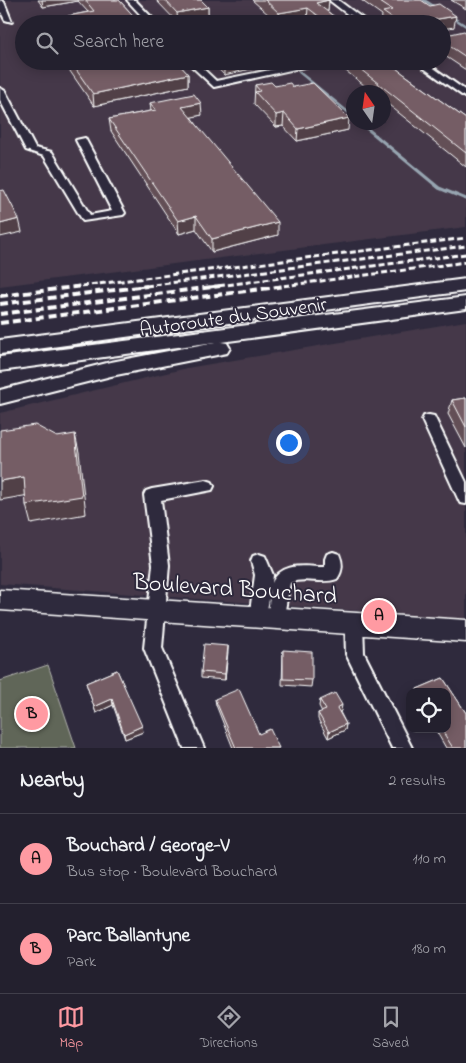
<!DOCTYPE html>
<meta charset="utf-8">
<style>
:root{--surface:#23202e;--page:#2b2836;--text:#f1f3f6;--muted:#a3a3aa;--line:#403e4a;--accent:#ff9aa2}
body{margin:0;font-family:"Indie Flower",sans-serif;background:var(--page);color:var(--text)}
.controls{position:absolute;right:15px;bottom:15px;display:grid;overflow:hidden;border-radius:10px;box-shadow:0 2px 12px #0003}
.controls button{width:45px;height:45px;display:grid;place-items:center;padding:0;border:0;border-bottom:1px solid var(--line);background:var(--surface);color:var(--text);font:25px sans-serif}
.compass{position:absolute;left:346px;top:85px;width:45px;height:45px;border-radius:50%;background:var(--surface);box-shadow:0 2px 12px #0003;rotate:347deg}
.you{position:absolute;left:288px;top:442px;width:18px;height:18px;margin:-12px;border:4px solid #fff;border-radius:50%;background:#1a73e8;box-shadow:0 0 0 8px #1a73e833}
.badge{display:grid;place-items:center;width:32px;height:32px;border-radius:50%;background:var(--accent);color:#111;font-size:16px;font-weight:700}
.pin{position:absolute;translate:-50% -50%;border:2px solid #fff;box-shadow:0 1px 5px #0006}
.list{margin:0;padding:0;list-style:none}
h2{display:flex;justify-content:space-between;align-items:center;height:65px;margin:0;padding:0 20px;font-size:21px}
h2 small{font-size:16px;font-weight:400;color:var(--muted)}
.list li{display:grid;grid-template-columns:32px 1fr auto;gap:15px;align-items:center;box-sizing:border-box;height:90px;padding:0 20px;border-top:1px solid var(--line)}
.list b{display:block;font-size:19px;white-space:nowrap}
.list p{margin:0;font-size:16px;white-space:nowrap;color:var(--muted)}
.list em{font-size:16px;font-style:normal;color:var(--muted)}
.icon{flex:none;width:28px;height:28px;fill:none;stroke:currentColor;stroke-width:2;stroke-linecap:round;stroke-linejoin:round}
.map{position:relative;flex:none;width:466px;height:748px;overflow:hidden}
.search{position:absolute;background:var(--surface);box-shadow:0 2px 12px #0003;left:15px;right:15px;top:15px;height:55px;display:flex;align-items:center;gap:12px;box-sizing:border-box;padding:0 18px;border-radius:28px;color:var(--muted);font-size:19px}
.sheet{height:245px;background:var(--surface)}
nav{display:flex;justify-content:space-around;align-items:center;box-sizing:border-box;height:70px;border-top:1px solid var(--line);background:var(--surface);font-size:14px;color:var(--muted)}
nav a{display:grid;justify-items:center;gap:2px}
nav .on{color:var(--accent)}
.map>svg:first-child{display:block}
.built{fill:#443949;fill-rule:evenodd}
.green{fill:#616659;stroke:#b0b2ac}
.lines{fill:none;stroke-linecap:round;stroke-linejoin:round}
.stream-far1{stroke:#97a5b1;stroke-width:2.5}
.stream{stroke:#97a5b1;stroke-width:3}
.minor-casing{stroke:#fff;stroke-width:4}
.major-casing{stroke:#fff;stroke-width:3}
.highway-casing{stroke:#fff;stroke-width:4}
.minor{fill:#2f2a3d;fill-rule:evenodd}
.major{fill:#2f2a3d;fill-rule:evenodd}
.highway{fill:#2f2a3d;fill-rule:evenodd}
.rail-far1{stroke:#fff;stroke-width:3;stroke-dasharray:6 3;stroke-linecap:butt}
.rail{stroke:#fff;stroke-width:4;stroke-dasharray:8 4;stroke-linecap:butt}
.wall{fill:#645057;stroke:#fff}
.shaded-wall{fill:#514147;stroke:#fff}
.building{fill:#745d65;stroke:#fff}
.labels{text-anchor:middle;stroke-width:4;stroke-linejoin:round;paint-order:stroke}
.street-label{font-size:20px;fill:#fff;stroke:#2f2a3d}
.near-street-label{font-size:24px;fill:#fff;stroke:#2f2a3d}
</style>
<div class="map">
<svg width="466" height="748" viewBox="0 0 466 748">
<rect width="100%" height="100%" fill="#2f2a3d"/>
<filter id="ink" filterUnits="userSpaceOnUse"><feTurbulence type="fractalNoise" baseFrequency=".02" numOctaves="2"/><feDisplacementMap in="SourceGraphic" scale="10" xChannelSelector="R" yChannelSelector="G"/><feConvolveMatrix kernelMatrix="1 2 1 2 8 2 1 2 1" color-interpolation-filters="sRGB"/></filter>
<g filter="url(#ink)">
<g class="built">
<path d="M0,0H466V227L0,286ZM24,24H442V61H24ZM354,92H384V122H354Z"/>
<path d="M466,321V619L0,584V413L187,368Z"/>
</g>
<path class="green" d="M48,665L76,748H0V681Z"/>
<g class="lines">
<g class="stream-far1">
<path d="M424,0L437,8"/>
<path d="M452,17L466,26"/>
<path d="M239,24H241"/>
<path d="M286,61L290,64"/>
<path d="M299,72L354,117"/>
<path d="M360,122L366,127"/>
</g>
<path class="stream" d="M364,126L439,188L466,199"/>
<defs>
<g id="minor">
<path d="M0,0L4,2L12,22L5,20L0,10Z"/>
<path d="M127,0H135L158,24H149Z"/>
<path d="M329,0H338L370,24H360Z"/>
<path d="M186,61H195L216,81L313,61H331L214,87Z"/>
<path d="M414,61H424L466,91V98Z"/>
<path d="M0,88L5,91L35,148L52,152L90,215L112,211L76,140L85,138L125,213L123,215L83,221L44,156L26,150L0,100Z"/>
<path d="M429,415L434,416L436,420L466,482V504L460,503L422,420L424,416Z"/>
<path d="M206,480L212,482L214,486L212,490L161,500L169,565L162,648L204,748H184L144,648L153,565L144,495L146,491L152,489Z"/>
<path d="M333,552L339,554C343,563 343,571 337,579C322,585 304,576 290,583L282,626L276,628L270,626L267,620L271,589L264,625L258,627L252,625L249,619L255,575L251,561L253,556L259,554L265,556L273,575L272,583C282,561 305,567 325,567V559L327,554Z"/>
<path d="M354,615L360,617L363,623L364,653L412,748H392L346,654L345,623L348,617Z"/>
</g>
<path id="major" d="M0,590L466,620V642L0,610Z"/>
<g id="highway">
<path d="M466,279V291L0,354V340Z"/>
<path d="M466,297V309L221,342L227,343L230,348L227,353L111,376L0,404V390L111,362L215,342L0,371V357Z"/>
</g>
</defs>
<use href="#minor" class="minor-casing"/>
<use href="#major" class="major-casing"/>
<use href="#highway" class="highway-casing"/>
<use href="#minor" class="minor"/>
<use href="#major" class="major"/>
<use href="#highway" class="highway"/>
<g class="rail-far1">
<path d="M73,287L466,238"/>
<path d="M137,287L466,246"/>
<path d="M210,287L466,254"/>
<path d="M275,287L466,262"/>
</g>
<g class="rail">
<path d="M0,296L83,286"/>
<path d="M0,304L147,286"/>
<path d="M0,314L220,286"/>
<path d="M0,323L285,286"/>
</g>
</g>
<g class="wall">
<path d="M38,0H119L141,24L68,19V16L88,12L78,1L43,7Z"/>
<path d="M156,0H201L208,7V18L178,23Z"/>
<path d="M252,0H329L328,11H327L336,18L362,24H314L307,19L279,24Z"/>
<path d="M361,0H421L454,27L442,29V24H383L381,23L382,15Z"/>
<path d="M451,0H466V9Z"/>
<path d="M466,32V70L442,54V36Z"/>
<path d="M63,61H176L188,74V86L94,106Z"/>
<path d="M211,61H260L259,67L224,75Z"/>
<path d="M343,61H386L466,119V167L384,101V92H373L342,68Z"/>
<path d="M255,85L293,87L348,130L297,141L283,126L276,127L254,104Z"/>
<path d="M150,103L202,115L191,117L278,235L212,252L196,229L179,234L111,131L109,119L151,111Z"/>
<path d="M466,398V448L448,414L452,400Z"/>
<path d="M228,646L225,680L201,678V672Z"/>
<path d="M283,650L312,680L311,687L282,685Z"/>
<path d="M117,670L143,732L125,739L113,705L96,713L86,683Z"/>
<path d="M443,678L466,713V748H446L435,729H447V692H416L417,689Z"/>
<path d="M215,699L259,734L279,748H233L216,705Z"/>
<path d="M320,700L341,711L340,712L346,724L345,730L328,738L318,719V713L322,712L319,706Z"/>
</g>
<g class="shaded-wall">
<path d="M42,0H78V1L43,7Z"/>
<path d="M329,0L328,11L315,14L316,3Z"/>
<path d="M208,7V18L178,23L177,13Z"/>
<path d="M308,8L307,19L279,24V13Z"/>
<path d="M456,16L454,27L442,29V24H408Z"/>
<path d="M233,61H260L259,67L224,75V63Z"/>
<path d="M188,74V86L94,106L93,94Z"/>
<path d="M201,103L202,115L183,119L182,107Z"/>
<path d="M284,113L283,126L276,127V115Z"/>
<path d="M349,118L348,130L297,141L298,129Z"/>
<path d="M196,216V229L179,234L178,221Z"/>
<path d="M19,219L22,232L0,237V224Z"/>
<path d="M278,222V235L212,252V239Z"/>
<path d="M75,434L79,452L86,514L31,524L26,505Z"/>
<path d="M24,477L29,495L0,500V481Z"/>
<path d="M228,646V652L225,680V674Z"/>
<path d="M112,699L113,705L96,713L94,707Z"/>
<path d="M342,705L341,711L336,714L337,708Z"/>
<path d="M346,724L345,730L328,738L329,732Z"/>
<path d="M142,726L143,732L125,739L124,734Z"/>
</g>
<g class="building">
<path d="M85,0H119L141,24H41L70,19L68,16L94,11Z"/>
<path d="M165,0H201L208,7L177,13Z"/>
<path d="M265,0H329L316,3L336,18L350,15L362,24H329L308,8L279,13Z"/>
<path d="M377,0H421L430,6L439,4L456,16L408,24H400L383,12L392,10Z"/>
<path d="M464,31L466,32V57L442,41V36Z"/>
<path d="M70,61H176L188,74L93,94Z"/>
<path d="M222,61H233L224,63Z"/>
<path d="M350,61H386L466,119V153Z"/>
<path d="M271,82L275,86L290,83L293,87L313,83L349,118L298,129L284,113L276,115L255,92L260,91L255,85Z"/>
<path d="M194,94L201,103L182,107L278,222L212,239L196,216L178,221L109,119L156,110L150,103Z"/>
<path d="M4,190L19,219L0,224V191Z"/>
<path d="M466,398V427L452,400Z"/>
<path d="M35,425L57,437L75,434L82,496L26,505L24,477L0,481V430Z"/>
<path d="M204,644L228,646L225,674L201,672Z"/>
<path d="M283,650L312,652V680L283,679Z"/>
<path d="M117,670L142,726L124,734L112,699L94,707L86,683Z"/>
<path d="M443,678L466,713V748H453L441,729H447V692H419L417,689Z"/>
<path d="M239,689L259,734L270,729L279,748H236L215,699Z"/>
<path d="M335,693L342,705L337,708L346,724L329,732L318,713L326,710L320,700Z"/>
</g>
</g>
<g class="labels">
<g class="street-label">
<text transform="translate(233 316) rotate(-8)" y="7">Autoroute du Souvenir</text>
</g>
<g class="near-street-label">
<text transform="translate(235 588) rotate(4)" y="8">Boulevard Bouchard</text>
</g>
</g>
</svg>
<div class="controls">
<button><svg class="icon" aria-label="locate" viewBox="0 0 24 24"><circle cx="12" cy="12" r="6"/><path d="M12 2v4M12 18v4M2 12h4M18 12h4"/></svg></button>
</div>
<svg class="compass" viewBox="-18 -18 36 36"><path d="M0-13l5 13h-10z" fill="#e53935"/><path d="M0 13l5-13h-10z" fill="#a3a3aa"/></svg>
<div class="you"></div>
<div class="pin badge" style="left:379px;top:616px">A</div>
<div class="pin badge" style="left:32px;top:714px">B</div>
<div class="search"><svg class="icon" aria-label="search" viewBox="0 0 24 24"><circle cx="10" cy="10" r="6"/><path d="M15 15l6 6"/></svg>Search here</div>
</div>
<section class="sheet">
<h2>Nearby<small>2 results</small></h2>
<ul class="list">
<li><span class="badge">A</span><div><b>Bouchard / George-V</b><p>Bus stop · Boulevard Bouchard</p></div><em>110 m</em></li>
<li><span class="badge">B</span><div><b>Parc Ballantyne</b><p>Park</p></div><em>180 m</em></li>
</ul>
</section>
<nav>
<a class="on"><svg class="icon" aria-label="map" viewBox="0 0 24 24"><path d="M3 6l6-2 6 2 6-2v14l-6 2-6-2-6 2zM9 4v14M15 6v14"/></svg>Map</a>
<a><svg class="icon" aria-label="directions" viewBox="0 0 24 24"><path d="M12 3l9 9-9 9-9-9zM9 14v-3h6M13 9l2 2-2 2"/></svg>Directions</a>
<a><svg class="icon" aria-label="saved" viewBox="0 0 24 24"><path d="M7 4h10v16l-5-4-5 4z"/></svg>Saved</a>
</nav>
